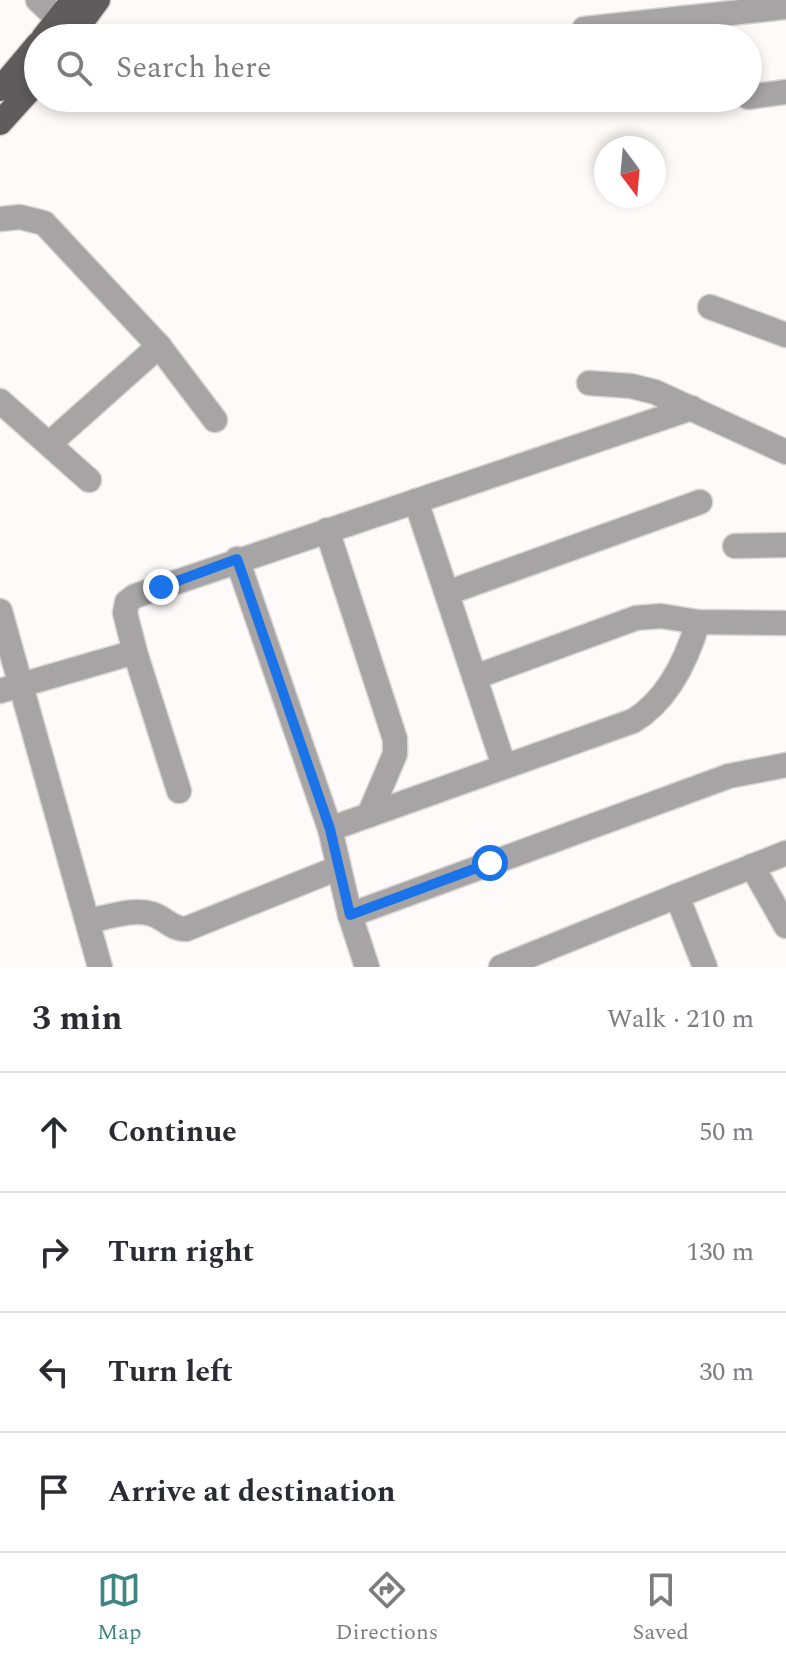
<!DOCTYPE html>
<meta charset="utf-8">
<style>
:root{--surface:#fff;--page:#f7f7f7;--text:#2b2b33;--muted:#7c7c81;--line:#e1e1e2;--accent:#3e8682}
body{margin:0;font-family:Spectral,serif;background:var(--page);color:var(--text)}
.compass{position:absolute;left:594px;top:136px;width:72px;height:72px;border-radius:50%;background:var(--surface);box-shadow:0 4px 12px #0003;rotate:164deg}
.stop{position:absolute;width:24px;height:24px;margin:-18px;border:6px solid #1a73e8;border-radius:50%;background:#fff}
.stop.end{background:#1a73e8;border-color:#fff;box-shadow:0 2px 8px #0008}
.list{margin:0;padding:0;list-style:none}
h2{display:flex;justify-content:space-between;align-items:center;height:104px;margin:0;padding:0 32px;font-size:34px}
h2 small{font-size:26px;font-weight:400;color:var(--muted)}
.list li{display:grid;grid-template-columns:52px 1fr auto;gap:24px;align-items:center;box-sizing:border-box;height:120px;padding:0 32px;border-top:2px solid var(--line)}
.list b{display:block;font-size:30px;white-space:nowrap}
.list em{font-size:26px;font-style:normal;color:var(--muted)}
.icon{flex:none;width:44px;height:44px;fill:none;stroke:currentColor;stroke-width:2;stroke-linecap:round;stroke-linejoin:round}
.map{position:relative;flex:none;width:786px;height:967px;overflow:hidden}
.search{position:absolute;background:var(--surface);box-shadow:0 4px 12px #0003;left:24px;right:24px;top:24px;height:88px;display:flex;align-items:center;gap:20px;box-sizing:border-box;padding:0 28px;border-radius:44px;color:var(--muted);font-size:30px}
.sheet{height:584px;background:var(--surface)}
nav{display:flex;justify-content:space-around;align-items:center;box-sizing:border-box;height:112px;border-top:2px solid var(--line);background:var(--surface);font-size:22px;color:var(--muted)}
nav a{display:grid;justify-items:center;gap:4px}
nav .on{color:var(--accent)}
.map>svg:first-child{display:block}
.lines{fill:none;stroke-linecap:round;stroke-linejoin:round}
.minor-casing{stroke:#d9d5d5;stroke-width:27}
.major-casing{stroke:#d9d5d5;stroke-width:27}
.minor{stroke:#a6a4a4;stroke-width:24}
.major{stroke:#605c5d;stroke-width:24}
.route{stroke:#1a73e8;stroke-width:10}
</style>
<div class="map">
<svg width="786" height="967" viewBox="0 0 786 967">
<rect width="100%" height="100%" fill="#fffafa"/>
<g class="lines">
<defs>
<g id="minor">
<path d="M38,0L72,32"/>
<path d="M584,29L786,7"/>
<path d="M748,97L786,92"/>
<path d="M0,219L20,217L44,223L159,346L215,420"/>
<path d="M710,307L786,335"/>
<path d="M589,383L631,386L655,392L786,452"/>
<path d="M0,401L89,480"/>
<path d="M49,444L159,346"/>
<path d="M416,501L504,766"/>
<path d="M327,530L395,739V754L369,815"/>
<path d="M735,546L786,545"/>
<path d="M237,559L330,829L350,915L367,967"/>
<path d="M447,593L700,502"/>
<path d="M0,611L100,967"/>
<path d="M135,652L179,791"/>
<path d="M475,677L636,618L661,616L698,622L786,623"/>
<path d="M0,691L135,652L125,613L127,602L135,596L692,408"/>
<path d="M330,829L633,721C668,700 687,659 698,622"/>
<path d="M752,866L786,926"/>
<path d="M350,915L729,776L786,765"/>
<path d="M89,921C109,917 132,908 152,914C165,918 171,929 186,929L338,868"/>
<path d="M501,967L677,896"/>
<path d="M705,967L677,896L786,853"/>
</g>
<g id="major">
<path d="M43,38L73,0"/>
<path d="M70,38L98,0"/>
<path d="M0,89L38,44"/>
<path d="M0,123L38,81"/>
</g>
</defs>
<use href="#minor" class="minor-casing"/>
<use href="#major" class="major-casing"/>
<use href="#minor" class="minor"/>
<use href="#major" class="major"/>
</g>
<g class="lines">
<path class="route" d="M161,587L237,559L330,829L350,915L490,863"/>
</g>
</svg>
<svg class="compass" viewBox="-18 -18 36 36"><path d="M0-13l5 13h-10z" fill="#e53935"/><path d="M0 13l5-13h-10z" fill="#7c7c81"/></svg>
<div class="stop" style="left:490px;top:863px"></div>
<div class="stop end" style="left:161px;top:587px"></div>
<div class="search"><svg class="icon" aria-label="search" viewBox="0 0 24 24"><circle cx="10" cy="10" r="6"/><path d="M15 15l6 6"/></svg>Search here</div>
</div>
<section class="sheet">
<h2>3 min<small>Walk · 210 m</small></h2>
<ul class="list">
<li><svg class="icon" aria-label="ahead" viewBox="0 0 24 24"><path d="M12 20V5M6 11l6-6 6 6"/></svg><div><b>Continue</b></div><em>50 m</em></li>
<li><svg class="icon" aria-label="right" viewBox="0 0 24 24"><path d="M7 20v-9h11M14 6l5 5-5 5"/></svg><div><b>Turn right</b></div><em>130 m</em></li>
<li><svg class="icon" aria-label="left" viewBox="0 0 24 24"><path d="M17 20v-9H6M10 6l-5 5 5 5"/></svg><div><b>Turn left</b></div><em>30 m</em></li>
<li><svg class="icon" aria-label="arrive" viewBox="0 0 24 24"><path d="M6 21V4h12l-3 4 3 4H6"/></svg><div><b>Arrive at destination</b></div></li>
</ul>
</section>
<nav>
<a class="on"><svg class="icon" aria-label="map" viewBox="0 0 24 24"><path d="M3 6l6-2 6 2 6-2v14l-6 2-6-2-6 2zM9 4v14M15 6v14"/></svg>Map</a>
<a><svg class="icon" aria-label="directions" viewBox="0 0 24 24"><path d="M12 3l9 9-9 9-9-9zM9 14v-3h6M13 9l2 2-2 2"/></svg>Directions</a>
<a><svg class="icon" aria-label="saved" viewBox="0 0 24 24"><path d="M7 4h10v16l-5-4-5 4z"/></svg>Saved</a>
</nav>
